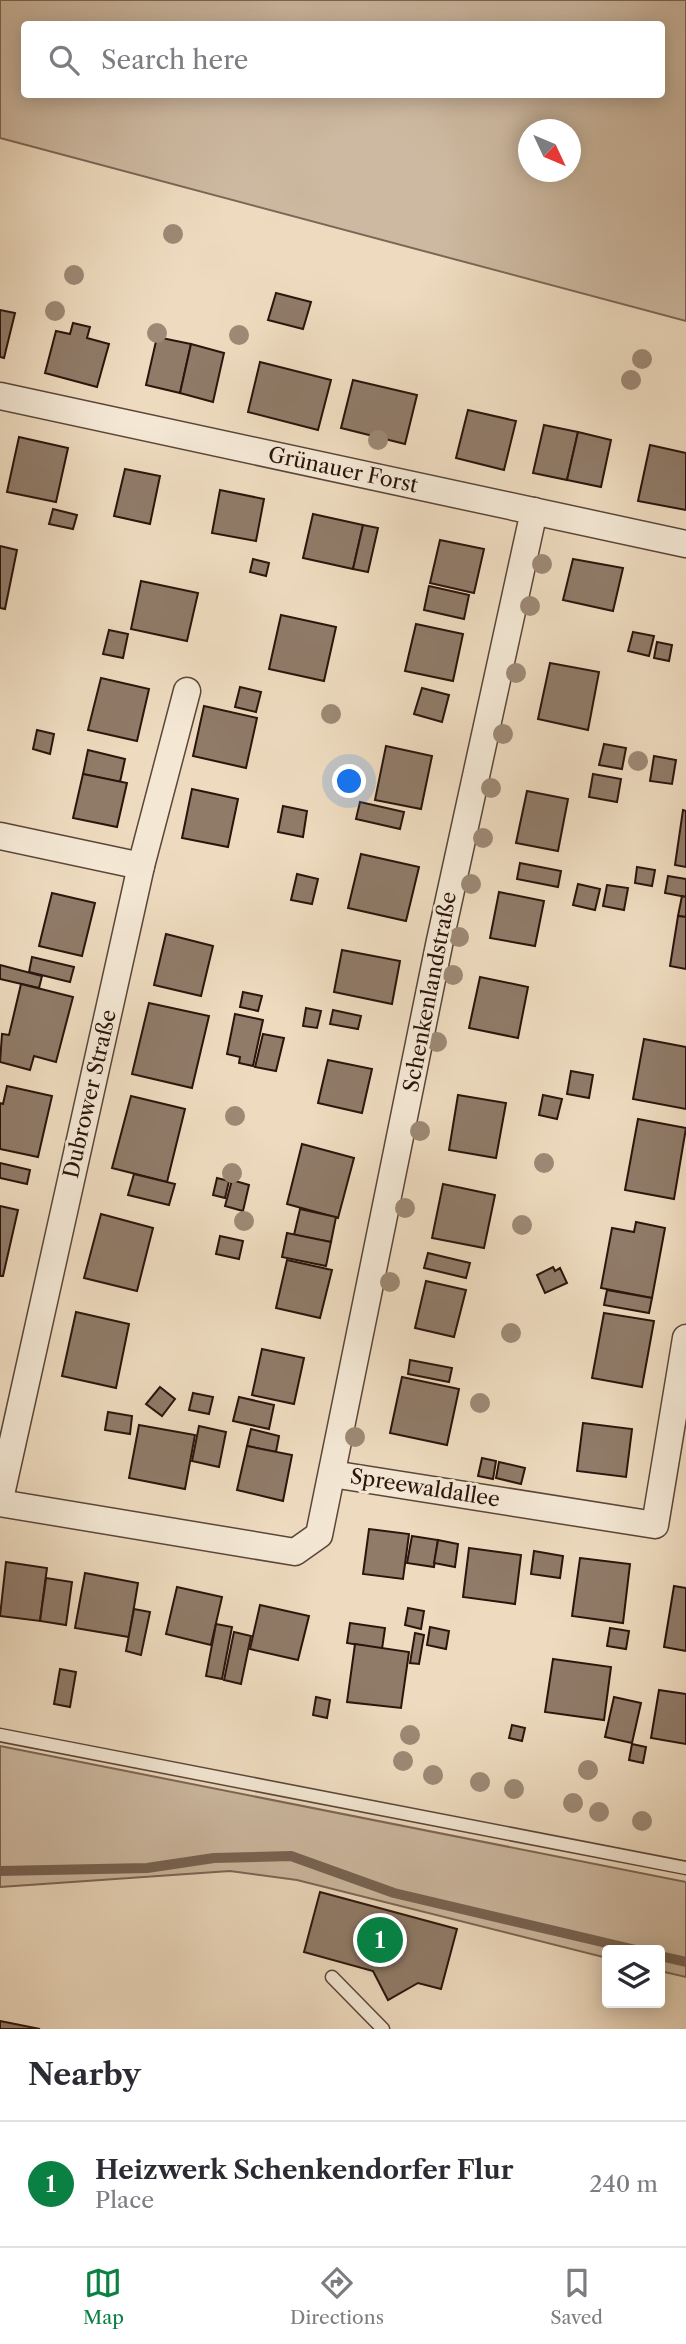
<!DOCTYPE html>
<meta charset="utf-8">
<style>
:root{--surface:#fff;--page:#f2f2f3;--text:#2b2b33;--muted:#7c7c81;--line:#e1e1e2;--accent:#0b8043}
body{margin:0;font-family:"Libre Caslon Text",serif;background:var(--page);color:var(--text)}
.controls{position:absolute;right:21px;bottom:21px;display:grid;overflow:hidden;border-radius:7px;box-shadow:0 4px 18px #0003}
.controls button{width:63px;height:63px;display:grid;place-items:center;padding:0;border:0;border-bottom:2px solid var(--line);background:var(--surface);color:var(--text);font:35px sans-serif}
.compass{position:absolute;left:518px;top:119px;width:63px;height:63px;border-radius:50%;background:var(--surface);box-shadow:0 4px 18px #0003;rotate:134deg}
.you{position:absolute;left:350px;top:782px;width:24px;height:24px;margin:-18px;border:5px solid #fff;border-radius:50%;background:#1a73e8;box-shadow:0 0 0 10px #1a73e833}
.badge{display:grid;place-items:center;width:46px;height:46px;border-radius:50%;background:var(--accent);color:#fff;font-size:23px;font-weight:700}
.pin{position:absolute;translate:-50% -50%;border:4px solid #fff;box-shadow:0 2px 7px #0006}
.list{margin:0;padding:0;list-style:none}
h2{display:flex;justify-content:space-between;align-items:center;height:91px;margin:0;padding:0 28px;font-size:30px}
h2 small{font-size:23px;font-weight:400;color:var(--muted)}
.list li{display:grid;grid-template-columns:46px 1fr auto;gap:21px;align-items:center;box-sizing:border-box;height:126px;padding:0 28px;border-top:2px solid var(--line)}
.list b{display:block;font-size:26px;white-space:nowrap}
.list p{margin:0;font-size:23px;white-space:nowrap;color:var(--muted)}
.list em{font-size:23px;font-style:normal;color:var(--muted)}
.icon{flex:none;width:38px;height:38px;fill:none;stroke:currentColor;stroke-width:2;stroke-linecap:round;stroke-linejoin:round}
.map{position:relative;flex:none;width:686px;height:2029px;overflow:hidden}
.search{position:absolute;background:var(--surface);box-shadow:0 4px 18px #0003;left:21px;right:21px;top:21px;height:77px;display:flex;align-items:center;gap:18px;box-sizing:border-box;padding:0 24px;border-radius:7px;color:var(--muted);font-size:26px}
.sheet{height:217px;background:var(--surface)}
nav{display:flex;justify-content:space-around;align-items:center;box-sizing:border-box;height:98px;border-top:2px solid var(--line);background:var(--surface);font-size:19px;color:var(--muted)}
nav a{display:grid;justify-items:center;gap:4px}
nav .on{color:var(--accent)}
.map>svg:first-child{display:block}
.green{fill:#cdb9a1;stroke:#7c6656;stroke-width:2;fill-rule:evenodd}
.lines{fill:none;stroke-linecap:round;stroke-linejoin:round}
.stream{stroke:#776353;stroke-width:10}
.building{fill:#907b69;stroke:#2a140c;stroke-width:2}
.lane-casing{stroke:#5b4639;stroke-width:15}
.street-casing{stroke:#5b4639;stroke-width:29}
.lane{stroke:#f4e8d5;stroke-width:12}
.street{stroke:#f4e8d5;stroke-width:26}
.tree{fill:#9d8975}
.labels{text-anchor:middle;stroke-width:6;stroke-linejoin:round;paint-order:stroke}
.street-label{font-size:21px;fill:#2a140c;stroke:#f4e8d5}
</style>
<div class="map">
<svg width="686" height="2029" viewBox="0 0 686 2029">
<rect width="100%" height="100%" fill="#eedbbf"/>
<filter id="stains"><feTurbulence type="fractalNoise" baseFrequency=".00286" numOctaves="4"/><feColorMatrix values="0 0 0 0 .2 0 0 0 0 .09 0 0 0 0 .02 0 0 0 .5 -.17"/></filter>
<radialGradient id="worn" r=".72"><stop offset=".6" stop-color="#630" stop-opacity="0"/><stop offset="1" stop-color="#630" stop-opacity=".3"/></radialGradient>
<g class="green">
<path d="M0,0H686V321L0,138ZM24,24H662V94H24ZM528,130H570V172H528Z"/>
<path d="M0,1746L686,1882V1977L660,1971V1950H607V1958L297,1880L230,1871L0,1887Z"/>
</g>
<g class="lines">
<g class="stream">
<path d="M0,1871L147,1868L214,1858L291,1856L394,1893L636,1950"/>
<path d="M660,1956L686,1962"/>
</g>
</g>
<g class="building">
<path d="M276,293L311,302L303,329L268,320Z"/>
<path d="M0,310L15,313L4,358L0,357Z"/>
<path d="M73,323L90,327L87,338L109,344L97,387L45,373L56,331L70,334Z"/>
<path d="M157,337L191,344L180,393L146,385Z"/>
<path d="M191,344L224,353L213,402L180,393Z"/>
<path d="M260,362L331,380L318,430L248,412Z"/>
<path d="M353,380L417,395L405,444L341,428Z"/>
<path d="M468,410L516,421L504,470L456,458Z"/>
<path d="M544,425L578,432L567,480L533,473Z"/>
<path d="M578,432L611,440L601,487L567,480Z"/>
<path d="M19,437L68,448L56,502L7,492Z"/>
<path d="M650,445L686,453V510L638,501Z"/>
<path d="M125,469L160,476L150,524L114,516Z"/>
<path d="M220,490L264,499L256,541L212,533Z"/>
<path d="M53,509L77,515L73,529L49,524Z"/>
<path d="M313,514L363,525L353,569L303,558Z"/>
<path d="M363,525L378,528L368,572L353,569Z"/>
<path d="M440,540L484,549L474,593L430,583Z"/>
<path d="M0,546L17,550L5,609L0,608Z"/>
<path d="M253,559L269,563L266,576L250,572Z"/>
<path d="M573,559L623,568L613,611L563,600Z"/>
<path d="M141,581L198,593L187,641L131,629Z"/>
<path d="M429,586L469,595L464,619L424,610Z"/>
<path d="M281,615L336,627L324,681L269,669Z"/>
<path d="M416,624L463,634L453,681L405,671Z"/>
<path d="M109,630L128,634L123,658L103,654Z"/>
<path d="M633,632L654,636L649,656L628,651Z"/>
<path d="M657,642L672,645L669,661L654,658Z"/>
<path d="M550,663L599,672L588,730L538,719Z"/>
<path d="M101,678L149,689L137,741L88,730Z"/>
<path d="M240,687L261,692L256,712L235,707Z"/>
<path d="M422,688L449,695L442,722L414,714Z"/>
<path d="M204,706L257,718L246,768L193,756Z"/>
<path d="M37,730L54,734L50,754L33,749Z"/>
<path d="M604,744L626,748L622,769L599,765Z"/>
<path d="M386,746L432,756L421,809L375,800Z"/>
<path d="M88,750L125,759L120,782L83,774Z"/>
<path d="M654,756L676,760L672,784L650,781Z"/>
<path d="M83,774L127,783L117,827L73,818Z"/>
<path d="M593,774L621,779L617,802L589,797Z"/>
<path d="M192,789L238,799L228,847L182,838Z"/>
<path d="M527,791L568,799L558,851L516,843Z"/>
<path d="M360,802L404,812L400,829L356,819Z"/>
<path d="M283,806L307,811L303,837L278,832Z"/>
<path d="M683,810L686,811V867L675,865Z"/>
<path d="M361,854L419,867L406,921L348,908Z"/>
<path d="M520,863L561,871L558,887L517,879Z"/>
<path d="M637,867L655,870L652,886L635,883Z"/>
<path d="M297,874L318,879L312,904L291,900Z"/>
<path d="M668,876L686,879V897L665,893Z"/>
<path d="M578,884L600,889L595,910L573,905Z"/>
<path d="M607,885L628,888L624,910L603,906Z"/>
<path d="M499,892L544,901L535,946L490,938Z"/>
<path d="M52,893L95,903L82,956L39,946Z"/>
<path d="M682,896L686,897V917L678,916Z"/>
<path d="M678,916L686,917V969L670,966Z"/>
<path d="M166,934L213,946L201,996L154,985Z"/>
<path d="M342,950L400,961L392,1004L334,992Z"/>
<path d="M32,957L74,967L70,982L29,972Z"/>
<path d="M0,965L42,976L39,988L0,979Z"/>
<path d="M480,977L528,987L518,1038L469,1028Z"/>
<path d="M21,984L73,997L56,1062L34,1056L30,1070L0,1062L2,1034L9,1035Z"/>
<path d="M243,992L262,996L258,1011L240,1007Z"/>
<path d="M149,1003L209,1016L192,1088L132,1074Z"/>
<path d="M306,1008L321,1011L317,1028L303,1026Z"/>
<path d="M333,1010L361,1016L358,1029L330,1024Z"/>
<path d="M235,1014L263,1020L253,1066L239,1063L240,1057L227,1054Z"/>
<path d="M263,1034L284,1038L276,1071L255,1067Z"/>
<path d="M644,1039L686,1047V1109L633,1099Z"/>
<path d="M328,1060L372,1069L362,1113L318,1103Z"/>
<path d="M571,1071L593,1075L589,1098L567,1094Z"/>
<path d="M7,1086L52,1096L38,1157L0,1149V1103L3,1104Z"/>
<path d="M458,1095L506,1103L496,1158L449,1150Z"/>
<path d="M543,1095L562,1099L557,1119L539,1115Z"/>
<path d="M131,1096L185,1109L167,1182L112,1168Z"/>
<path d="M638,1119L686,1128L674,1199L625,1190Z"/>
<path d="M302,1144L354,1158L338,1218L287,1204Z"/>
<path d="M0,1163L30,1170L27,1184L0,1178Z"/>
<path d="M134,1174L175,1184L169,1205L128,1195Z"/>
<path d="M217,1178L229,1181L225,1198L213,1195Z"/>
<path d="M232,1180L249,1185L243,1211L225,1206Z"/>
<path d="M443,1184L495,1195L484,1248L432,1238Z"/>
<path d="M0,1206L18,1210L3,1276H0Z"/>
<path d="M300,1209L336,1217L331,1242L294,1235Z"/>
<path d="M101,1214L153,1228L137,1291L84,1278Z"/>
<path d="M636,1222L665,1228L652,1298L601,1288L612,1228L634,1232Z"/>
<path d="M287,1233L331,1242L326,1266L282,1257Z"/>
<path d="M220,1236L243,1241L239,1259L216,1254Z"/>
<path d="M428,1253L470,1263L466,1278L424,1268Z"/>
<path d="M287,1260L332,1270L320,1318L276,1308Z"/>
<path d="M553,1267L555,1271L560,1268L567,1283L545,1293L537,1275Z"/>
<path d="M426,1281L466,1290L454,1337L415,1328Z"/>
<path d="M607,1290L652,1298L649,1313L604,1305Z"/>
<path d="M76,1312L129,1324L116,1388L62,1376Z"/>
<path d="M604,1313L654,1321L642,1387L592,1378Z"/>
<path d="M262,1349L304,1358L294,1404L252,1395Z"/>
<path d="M410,1360L452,1368L449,1382L408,1374Z"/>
<path d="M402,1377L459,1389L447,1445L390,1433Z"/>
<path d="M160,1387L175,1399L162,1416L146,1404Z"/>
<path d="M193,1393L213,1397L209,1414L189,1410Z"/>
<path d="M239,1397L274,1405L269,1429L233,1421Z"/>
<path d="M108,1412L132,1416L130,1434L105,1430Z"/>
<path d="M583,1423L632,1429L626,1477L577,1471Z"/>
<path d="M139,1425L195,1435L185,1489L129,1478Z"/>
<path d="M199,1426L226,1432L219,1467L192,1461Z"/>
<path d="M251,1429L279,1436L276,1452L247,1446Z"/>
<path d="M247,1446L292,1455L283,1501L237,1490Z"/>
<path d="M482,1458L496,1461L493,1479L478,1476Z"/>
<path d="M499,1462L525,1468L521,1484L496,1478Z"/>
<path d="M369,1529L409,1534L403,1579L363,1574Z"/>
<path d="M412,1536L438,1540L434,1567L407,1563Z"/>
<path d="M438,1540L458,1544L455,1567L434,1563Z"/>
<path d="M469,1548L521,1555L515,1604L463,1597Z"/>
<path d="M534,1551L563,1556L560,1578L531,1574Z"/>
<path d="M580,1558L630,1564L623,1623L572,1616Z"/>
<path d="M6,1562L47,1568L40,1621L0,1616Z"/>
<path d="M85,1573L138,1583L129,1637L75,1628Z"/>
<path d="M46,1578L72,1582L66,1625L40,1621Z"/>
<path d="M674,1586L686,1588V1651L664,1647Z"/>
<path d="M177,1587L222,1597L211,1645L166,1634Z"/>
<path d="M260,1605L309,1616L298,1660L250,1649Z"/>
<path d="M408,1608L424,1611L421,1629L405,1625Z"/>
<path d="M134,1609L150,1612L141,1655L126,1651Z"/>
<path d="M350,1623L385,1628L382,1649L347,1643Z"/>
<path d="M216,1624L232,1627L222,1679L206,1676Z"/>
<path d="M430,1627L449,1631L446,1649L427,1645Z"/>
<path d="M610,1628L629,1631L626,1649L607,1646Z"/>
<path d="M234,1632L251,1636L241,1684L224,1680Z"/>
<path d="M415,1633L424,1635L419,1664L410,1663Z"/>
<path d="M355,1644L409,1652L401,1708L347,1702Z"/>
<path d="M553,1659L611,1667L604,1720L545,1712Z"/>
<path d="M60,1669L76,1672L70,1707L54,1704Z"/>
<path d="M659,1690L686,1694V1744L651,1738Z"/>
<path d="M316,1697L330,1700L327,1718L313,1715Z"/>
<path d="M614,1697L641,1703L632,1743L605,1737Z"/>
<path d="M512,1725L525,1728L522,1741L509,1738Z"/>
<path d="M632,1744L646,1747L643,1763L629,1760Z"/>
<path d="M320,1892L457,1929L441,1989L418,1983L388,2000L373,1971L304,1952Z"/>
<path d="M0,2021L40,2029H0Z"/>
</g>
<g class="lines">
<defs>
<g id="lane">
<path d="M0,1735L686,1868"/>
<path d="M332,1977L383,2029"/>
</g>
<g id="street">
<path d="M0,396L686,544"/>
<path d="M0,836L141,866"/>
<path d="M332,1474L655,1525L686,1338"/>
<path d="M0,1499L141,866L187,691"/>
<path d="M0,1503L295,1552L319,1535L439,945L534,511"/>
</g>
</defs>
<use href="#lane" class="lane-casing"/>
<use href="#street" class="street-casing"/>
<use href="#lane" class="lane"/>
<use href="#street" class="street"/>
</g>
<g class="tree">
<circle cx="173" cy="234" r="10"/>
<circle cx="74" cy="275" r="10"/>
<circle cx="55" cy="311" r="10"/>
<circle cx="157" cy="333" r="10"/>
<circle cx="239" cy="335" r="10"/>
<circle cx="642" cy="359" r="10"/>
<circle cx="631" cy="380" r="10"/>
<circle cx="378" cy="440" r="10"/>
<circle cx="542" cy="564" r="10"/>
<circle cx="530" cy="606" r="10"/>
<circle cx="516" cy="673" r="10"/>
<circle cx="331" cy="714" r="10"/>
<circle cx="503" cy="734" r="10"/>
<circle cx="638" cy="761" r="10"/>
<circle cx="491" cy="788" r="10"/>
<circle cx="483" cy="838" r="10"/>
<circle cx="471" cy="884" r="10"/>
<circle cx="459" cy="937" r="10"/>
<circle cx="453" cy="975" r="10"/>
<circle cx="437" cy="1042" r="10"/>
<circle cx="235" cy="1116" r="10"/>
<circle cx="420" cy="1131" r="10"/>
<circle cx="544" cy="1163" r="10"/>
<circle cx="232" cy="1173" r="10"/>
<circle cx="405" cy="1208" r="10"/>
<circle cx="244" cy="1221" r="10"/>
<circle cx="522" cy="1225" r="10"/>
<circle cx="390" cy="1282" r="10"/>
<circle cx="511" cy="1333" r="10"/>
<circle cx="480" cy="1403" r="10"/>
<circle cx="355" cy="1437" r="10"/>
<circle cx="410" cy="1735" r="10"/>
<circle cx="403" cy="1761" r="10"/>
<circle cx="588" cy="1770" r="10"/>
<circle cx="433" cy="1775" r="10"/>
<circle cx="480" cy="1782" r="10"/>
<circle cx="514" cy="1789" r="10"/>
<circle cx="573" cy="1803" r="10"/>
<circle cx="599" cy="1812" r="10"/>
<circle cx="642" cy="1821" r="10"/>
</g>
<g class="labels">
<g class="street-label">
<text transform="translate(343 470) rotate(12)" y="7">Grünauer Forst</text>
<text transform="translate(430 992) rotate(-79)" y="7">Schenkenlandstraße</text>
<text transform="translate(90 1094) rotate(-77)" y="7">Dubrower Straße</text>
<text transform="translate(425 1488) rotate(9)" y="7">Spreewaldallee</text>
</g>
</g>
<rect width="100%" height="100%" filter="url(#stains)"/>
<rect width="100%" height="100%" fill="url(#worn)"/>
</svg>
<div class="controls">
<button><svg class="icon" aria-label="layers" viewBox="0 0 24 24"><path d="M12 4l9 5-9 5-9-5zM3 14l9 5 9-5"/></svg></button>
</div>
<svg class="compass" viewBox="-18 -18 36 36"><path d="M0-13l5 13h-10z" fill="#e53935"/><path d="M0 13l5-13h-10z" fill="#7c7c81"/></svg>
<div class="you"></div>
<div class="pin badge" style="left:380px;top:1940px">1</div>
<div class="search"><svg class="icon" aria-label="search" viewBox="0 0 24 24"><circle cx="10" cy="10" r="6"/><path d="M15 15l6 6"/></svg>Search here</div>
</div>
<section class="sheet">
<h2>Nearby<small></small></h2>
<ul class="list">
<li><span class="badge">1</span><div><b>Heizwerk Schenkendorfer Flur</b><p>Place</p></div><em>240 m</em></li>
</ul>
</section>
<nav>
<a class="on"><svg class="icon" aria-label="map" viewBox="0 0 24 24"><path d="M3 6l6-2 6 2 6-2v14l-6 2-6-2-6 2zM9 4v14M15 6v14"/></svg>Map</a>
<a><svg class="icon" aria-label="directions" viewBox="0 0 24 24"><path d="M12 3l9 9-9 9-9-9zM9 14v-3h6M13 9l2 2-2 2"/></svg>Directions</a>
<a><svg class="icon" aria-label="saved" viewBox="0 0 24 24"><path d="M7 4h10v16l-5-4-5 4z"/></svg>Saved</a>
</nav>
